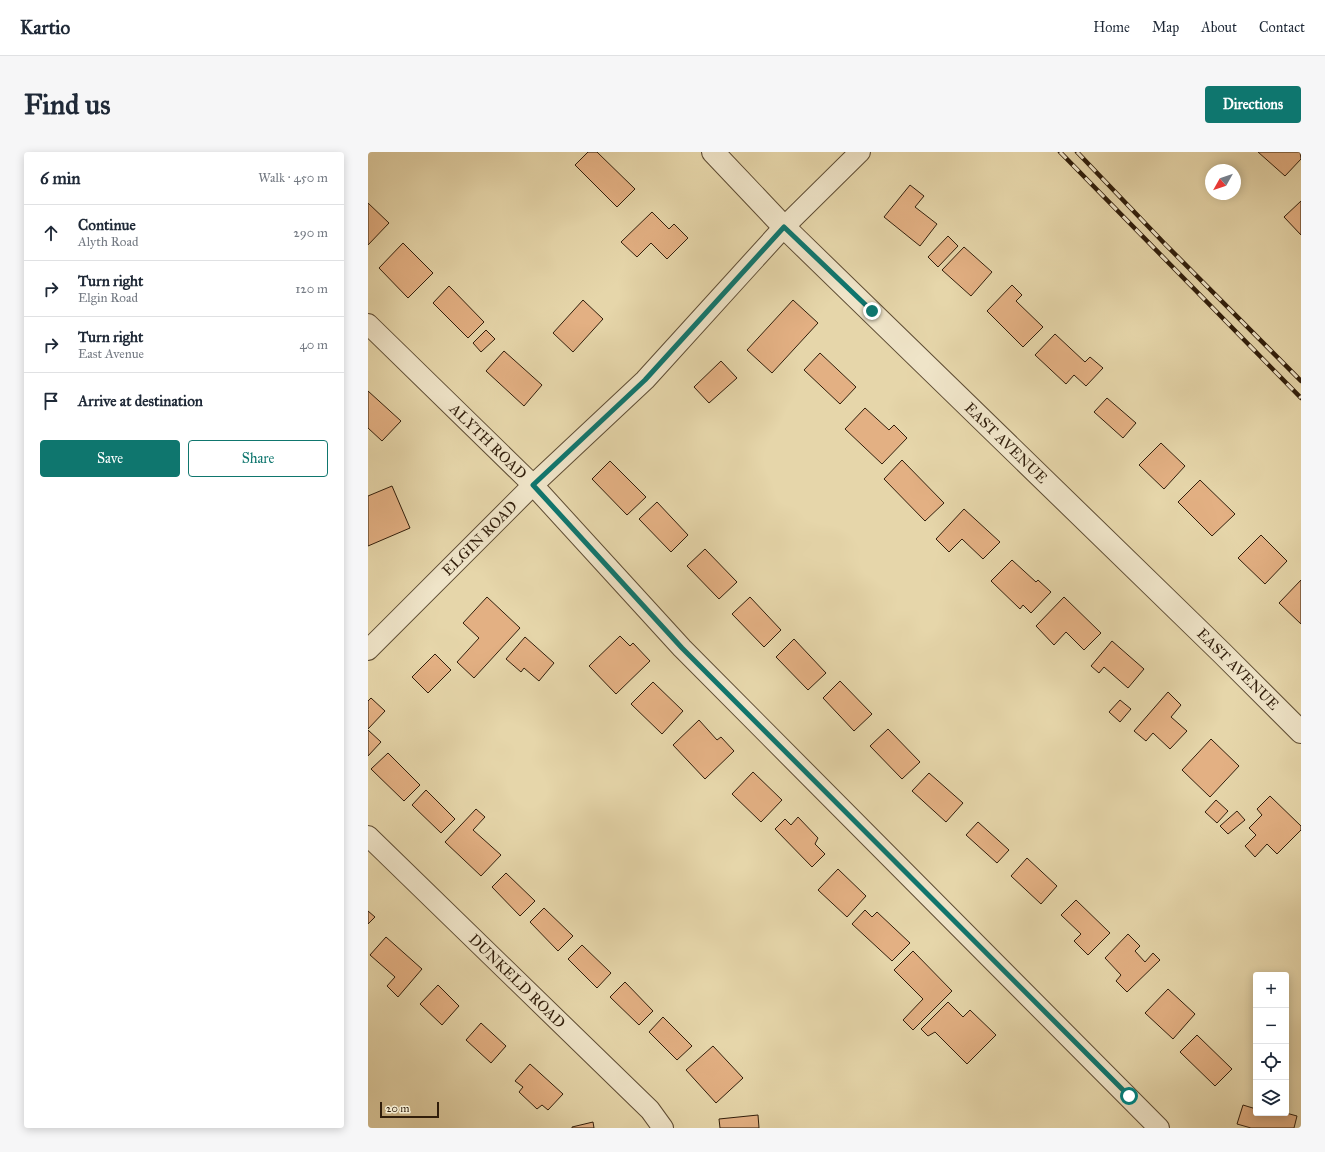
<!DOCTYPE html>
<meta charset="utf-8">
<style>
:root{--surface:#fff;--page:#f6f6f7;--text:#1f2937;--muted:#747a83;--line:#e0e1e3;--accent:#0f766e}
body{margin:0;font-family:"IM FELL Great Primer",serif;background:var(--page);color:var(--text)}
.controls{position:absolute;right:12px;bottom:12px;display:grid;overflow:hidden;border-radius:4px;box-shadow:0 2px 10px #0003}
.controls button{width:36px;height:36px;display:grid;place-items:center;padding:0;border:0;border-bottom:1px solid var(--line);background:var(--surface);color:var(--text);font:20px sans-serif}
.compass{position:absolute;left:837px;top:12px;width:36px;height:36px;border-radius:50%;background:var(--surface);box-shadow:0 2px 10px #0003;rotate:230deg}
.scale{position:absolute;left:12px;bottom:10px;width:59px;box-sizing:border-box;padding-left:4px;border:2px solid #311e0b;border-top:0;font-size:11px;line-height:14px;white-space:nowrap;color:#311e0b;-webkit-text-stroke:3px #efe4c8;paint-order:stroke}
.stop{position:absolute;width:12px;height:12px;margin:-9px;border:3px solid #0f766e;border-radius:50%;background:#fff}
.stop.end{background:#0f766e;border-color:#fff;box-shadow:0 1px 4px #0008}
.list{margin:0;padding:0;list-style:none}
h2{display:flex;justify-content:space-between;align-items:center;height:52px;margin:0;padding:0 16px;font-size:17px}
h2 small{font-size:13px;font-weight:400;color:var(--muted)}
.list li{display:grid;grid-template-columns:26px 1fr auto;gap:12px;align-items:center;box-sizing:border-box;height:56px;padding:0 16px;border-top:1px solid var(--line)}
.list b{display:block;font-size:15px;white-space:nowrap}
.list p{margin:0;font-size:13px;white-space:nowrap;color:var(--muted)}
.list em{font-size:13px;font-style:normal;color:var(--muted)}
.actions{display:flex;gap:8px;padding:12px 16px}
.actions a{flex:1;padding:9px 0;border:1px solid var(--accent);border-radius:4px;text-align:center;font-size:14px;color:var(--accent)}
.actions .main{background:var(--accent);color:#fff}
.icon{flex:none;width:22px;height:22px;fill:none;stroke:currentColor;stroke-width:2;stroke-linecap:round;stroke-linejoin:round}
.map{position:relative;flex:none;width:933px;height:976px;overflow:hidden;border-radius:4px}
header{display:flex;align-items:center;gap:24px;box-sizing:border-box;height:56px;padding:0 20px;background:var(--surface);border-bottom:1px solid var(--line)}
header strong{font-size:19px}
nav{display:flex;gap:22px;margin-inline-start:auto;font-size:14px}
.intro{display:flex;align-items:center;justify-content:space-between;box-sizing:border-box;height:96px;padding:0 24px}
h1{margin:0;font-size:28px}
.button{padding:10px 18px;border-radius:4px;background:var(--accent);color:#fff;font-size:14px;font-weight:700}
main{display:flex;gap:24px;padding:0 24px}
aside{flex:1;background:var(--surface);border-radius:4px;box-shadow:0 2px 10px #0003}
.map>svg:first-child{display:block}
.building{fill:#e3b083;stroke:#311e0b}
.lines{fill:none;stroke-linecap:round;stroke-linejoin:round}
.minor-casing{stroke:#5e4c33;stroke-width:22}
.tertiary-casing{stroke:#5e4c33;stroke-width:24}
.minor{stroke:#efe4c8;stroke-width:20}
.tertiary{stroke:#efe4c8;stroke-width:22}
.rail-casing{stroke:#311e0b;stroke-width:4.5}
.rail{stroke:#efe4c8;stroke-width:3;stroke-dasharray:9;stroke-linecap:butt}
.route{stroke:#0f766e;stroke-width:5}
.labels{text-anchor:middle;stroke-width:3;stroke-linejoin:round;paint-order:stroke}
.street-label{font-size:15px;fill:#311e0b;stroke:#efe4c8}
</style>
<header>
<strong>Kartio</strong>
<nav><a>Home</a><a>Map</a><a>About</a><a>Contact</a></nav>
</header>
<div class="intro"><h1>Find us</h1><a class="button">Directions</a></div>
<main>
<aside>
<h2>6 min<small>Walk · 450 m</small></h2>
<ul class="list">
<li><svg class="icon" aria-label="ahead" viewBox="0 0 24 24"><path d="M12 20V5M6 11l6-6 6 6"/></svg><div><b>Continue</b><p>Alyth Road</p></div><em>290 m</em></li>
<li><svg class="icon" aria-label="right" viewBox="0 0 24 24"><path d="M7 20v-9h11M14 6l5 5-5 5"/></svg><div><b>Turn right</b><p>Elgin Road</p></div><em>120 m</em></li>
<li><svg class="icon" aria-label="right" viewBox="0 0 24 24"><path d="M7 20v-9h11M14 6l5 5-5 5"/></svg><div><b>Turn right</b><p>East Avenue</p></div><em>40 m</em></li>
<li><svg class="icon" aria-label="arrive" viewBox="0 0 24 24"><path d="M6 21V4h12l-3 4 3 4H6"/></svg><div><b>Arrive at destination</b></div></li>
</ul>
<div class="actions"><a class="main">Save</a><a>Share</a></div>
</aside>
<div class="map">
<svg width="933" height="976" viewBox="0 0 933 976">
<rect width="100%" height="100%" fill="#e6d6aa"/>
<filter id="stains"><feTurbulence type="fractalNoise" baseFrequency=".005" numOctaves="4"/><feColorMatrix values="0 0 0 0 .2 0 0 0 0 .09 0 0 0 0 .02 0 0 0 .5 -.17"/></filter>
<radialGradient id="worn" r=".72"><stop offset=".6" stop-color="#630" stop-opacity="0"/><stop offset="1" stop-color="#630" stop-opacity=".3"/></radialGradient>
<g class="building">
<path d="M220,0H229L267,37L249,55L207,13Z"/>
<path d="M890,0H932L933,7L917,24Z"/>
<path d="M542,33L556,44L547,55L569,72L552,94L516,65Z"/>
<path d="M933,49V83L916,65Z"/>
<path d="M0,51L21,71L0,93Z"/>
<path d="M284,60L301,77L306,72L320,86L299,107L283,91L269,105L253,90Z"/>
<path d="M580,84L590,94L570,115L560,105Z"/>
<path d="M35,91L65,121L40,146L11,116Z"/>
<path d="M596,95L624,120L603,144L574,118Z"/>
<path d="M644,133L654,143L648,149L675,175L655,195L619,159Z"/>
<path d="M81,134L116,170L100,186L65,151Z"/>
<path d="M215,148L235,167L205,200L185,181Z"/>
<path d="M425,148L450,171L404,221L379,198Z"/>
<path d="M118,178L127,187L113,200L105,191Z"/>
<path d="M687,182L717,210L722,205L735,216L718,234L706,223L698,232L667,203Z"/>
<path d="M136,199L174,233L156,254L118,219Z"/>
<path d="M452,201L488,235L472,252L436,218Z"/>
<path d="M353,209L369,226L341,251L326,235Z"/>
<path d="M0,239L33,269L14,289L0,276Z"/>
<path d="M739,246L768,271L755,286L726,260Z"/>
<path d="M497,256L521,278L526,273L539,286L514,312L477,277Z"/>
<path d="M793,291L817,314L796,337L771,313Z"/>
<path d="M534,308L576,351L557,369L516,327Z"/>
<path d="M242,309L278,345L259,363L224,327Z"/>
<path d="M832,328L867,362L844,384L810,350Z"/>
<path d="M24,334L42,376L0,394V344Z"/>
<path d="M289,350L320,383L303,400L271,367Z"/>
<path d="M596,357L632,390L615,407L594,387L581,400L568,387Z"/>
<path d="M893,383L919,409L897,432L870,406Z"/>
<path d="M337,397L369,430L351,447L319,414Z"/>
<path d="M644,408L668,430L670,428L683,440L663,461L655,453L652,457L623,429Z"/>
<path d="M933,428V472L911,451Z"/>
<path d="M119,445L152,476L106,526L89,510L111,486L95,471Z"/>
<path d="M382,445L413,478L396,495L364,462Z"/>
<path d="M696,445L733,481L716,498L698,480L686,493L668,474Z"/>
<path d="M252,484L262,494L265,491L282,509L248,542L221,514Z"/>
<path d="M157,485L186,511L171,529L156,516L153,520L138,507Z"/>
<path d="M426,487L458,521L440,538L408,505Z"/>
<path d="M744,489L776,517L760,536L736,515L731,521L723,514Z"/>
<path d="M67,502L83,518L60,541L44,525Z"/>
<path d="M472,529L504,562L486,579L455,546Z"/>
<path d="M285,530L315,559L294,582L263,552Z"/>
<path d="M800,540L813,553L803,565L819,579L802,597L785,581L778,589L766,579Z"/>
<path d="M3,546L17,559L0,577V549Z"/>
<path d="M752,548L763,557L752,570L741,560Z"/>
<path d="M331,568L349,588L353,585L366,599L337,627L305,593Z"/>
<path d="M520,577L552,610L534,627L502,594Z"/>
<path d="M0,578L13,590L0,604Z"/>
<path d="M843,587L871,614L842,645L814,618Z"/>
<path d="M20,601L52,633L36,649L3,617Z"/>
<path d="M385,620L414,648L393,670L364,642Z"/>
<path d="M561,621L595,651L578,670L544,639Z"/>
<path d="M58,638L87,667L73,681L44,653Z"/>
<path d="M902,644L933,674V678L909,702L899,692L887,705L877,694L888,683L881,676L894,663L889,657Z"/>
<path d="M848,648L860,659L849,671L837,660Z"/>
<path d="M108,657L117,665L105,678L133,703L113,724L77,690Z"/>
<path d="M869,659L877,668L860,682L852,674Z"/>
<path d="M430,665L450,686L447,692L457,702L444,715L407,677L417,667L423,673Z"/>
<path d="M610,670L641,698L629,711L598,683Z"/>
<path d="M659,706L689,734L673,752L643,724Z"/>
<path d="M470,717L498,744L479,765L450,738Z"/>
<path d="M138,721L167,749L152,764L124,735Z"/>
<path d="M708,748L742,781L720,803L706,789L713,782L693,763Z"/>
<path d="M176,756L205,784L190,799L162,770Z"/>
<path d="M497,758L504,765L509,760L542,791L524,809L484,772Z"/>
<path d="M0,759L7,765L0,772Z"/>
<path d="M760,782L772,794L767,799L777,810L785,801L792,808L759,840L748,829L753,823L737,806Z"/>
<path d="M18,785L54,817L30,845L19,834L27,825L2,803Z"/>
<path d="M214,793L243,821L229,836L200,807Z"/>
<path d="M545,799L584,839L545,878L535,868L555,847L526,818Z"/>
<path d="M257,830L285,859L271,873L242,845Z"/>
<path d="M70,833L91,854L74,873L52,852Z"/>
<path d="M800,837L827,862L805,887L777,861Z"/>
<path d="M580,850L595,865L602,858L628,883L599,912L567,880L560,884L553,877Z"/>
<path d="M295,865L324,894L309,908L281,880Z"/>
<path d="M113,871L138,894L123,911L98,888Z"/>
<path d="M829,883L864,917L847,934L812,900Z"/>
<path d="M345,894L375,926L348,951L318,918Z"/>
<path d="M162,912L195,942L180,958L174,953L169,957L151,940L155,935L147,929Z"/>
<path d="M875,953L888,957V961H918L929,964L926,976H883L869,972Z"/>
<path d="M390,963L391,976H352L351,967Z"/>
<path d="M225,970L226,976H204V975Z"/>
</g>
<g class="lines">
<defs>
<g id="minor">
<path id="s1" d="M0,172L165,333L314,496L791,976"/>
<path id="s2" d="M0,498L165,333L277,228L416,75L492,0"/>
<path id="s3" d="M0,684L282,958L295,976"/>
</g>
<g id="tertiary">
<path id="s4" d="M345,0L416,75L854,501L933,580"/>
</g>
</defs>
<use href="#minor" class="minor-casing"/>
<use href="#tertiary" class="tertiary-casing"/>
<use href="#minor" class="minor"/>
<use href="#tertiary" class="tertiary"/>
<defs>
<g id="rail">
<path d="M692,0L933,246"/>
<path d="M709,0L796,91L933,229"/>
</g>
</defs>
<use href="#rail" class="rail-casing"/>
<use href="#rail" class="rail"/>
</g>
<g class="lines">
<path class="route" d="M504,159L416,75L277,228L165,333L314,496L761,944"/>
</g>
<g class="labels">
<g class="street-label">
<text dy="5" stroke="none"><textPath href="#s1" startOffset="168">ALYTH ROAD</textPath></text>
<text dy="5" stroke="none"><textPath href="#s4" startOffset="413">EAST AVENUE</textPath></text>
<text dy="5" stroke="none"><textPath href="#s2" startOffset="158">ELGIN ROAD</textPath></text>
<text dy="5" stroke="none"><textPath href="#s4" startOffset="737">EAST AVENUE</textPath></text>
<text dy="5" stroke="none"><textPath href="#s3" startOffset="208">DUNKELD ROAD</textPath></text>
</g>
</g>
<rect width="100%" height="100%" filter="url(#stains)"/>
<rect width="100%" height="100%" fill="url(#worn)"/>
</svg>
<div class="controls">
<button>+</button>
<button>−</button>
<button><svg class="icon" aria-label="locate" viewBox="0 0 24 24"><circle cx="12" cy="12" r="6"/><path d="M12 2v4M12 18v4M2 12h4M18 12h4"/></svg></button>
<button><svg class="icon" aria-label="layers" viewBox="0 0 24 24"><path d="M12 4l9 5-9 5-9-5zM3 14l9 5 9-5"/></svg></button>
</div>
<svg class="compass" viewBox="-18 -18 36 36"><path d="M0-13l5 13h-10z" fill="#e53935"/><path d="M0 13l5-13h-10z" fill="#747a83"/></svg>
<div class="scale">20 m</div>
<div class="stop" style="left:761px;top:944px"></div>
<div class="stop end" style="left:504px;top:159px"></div>
</div>
</main>
